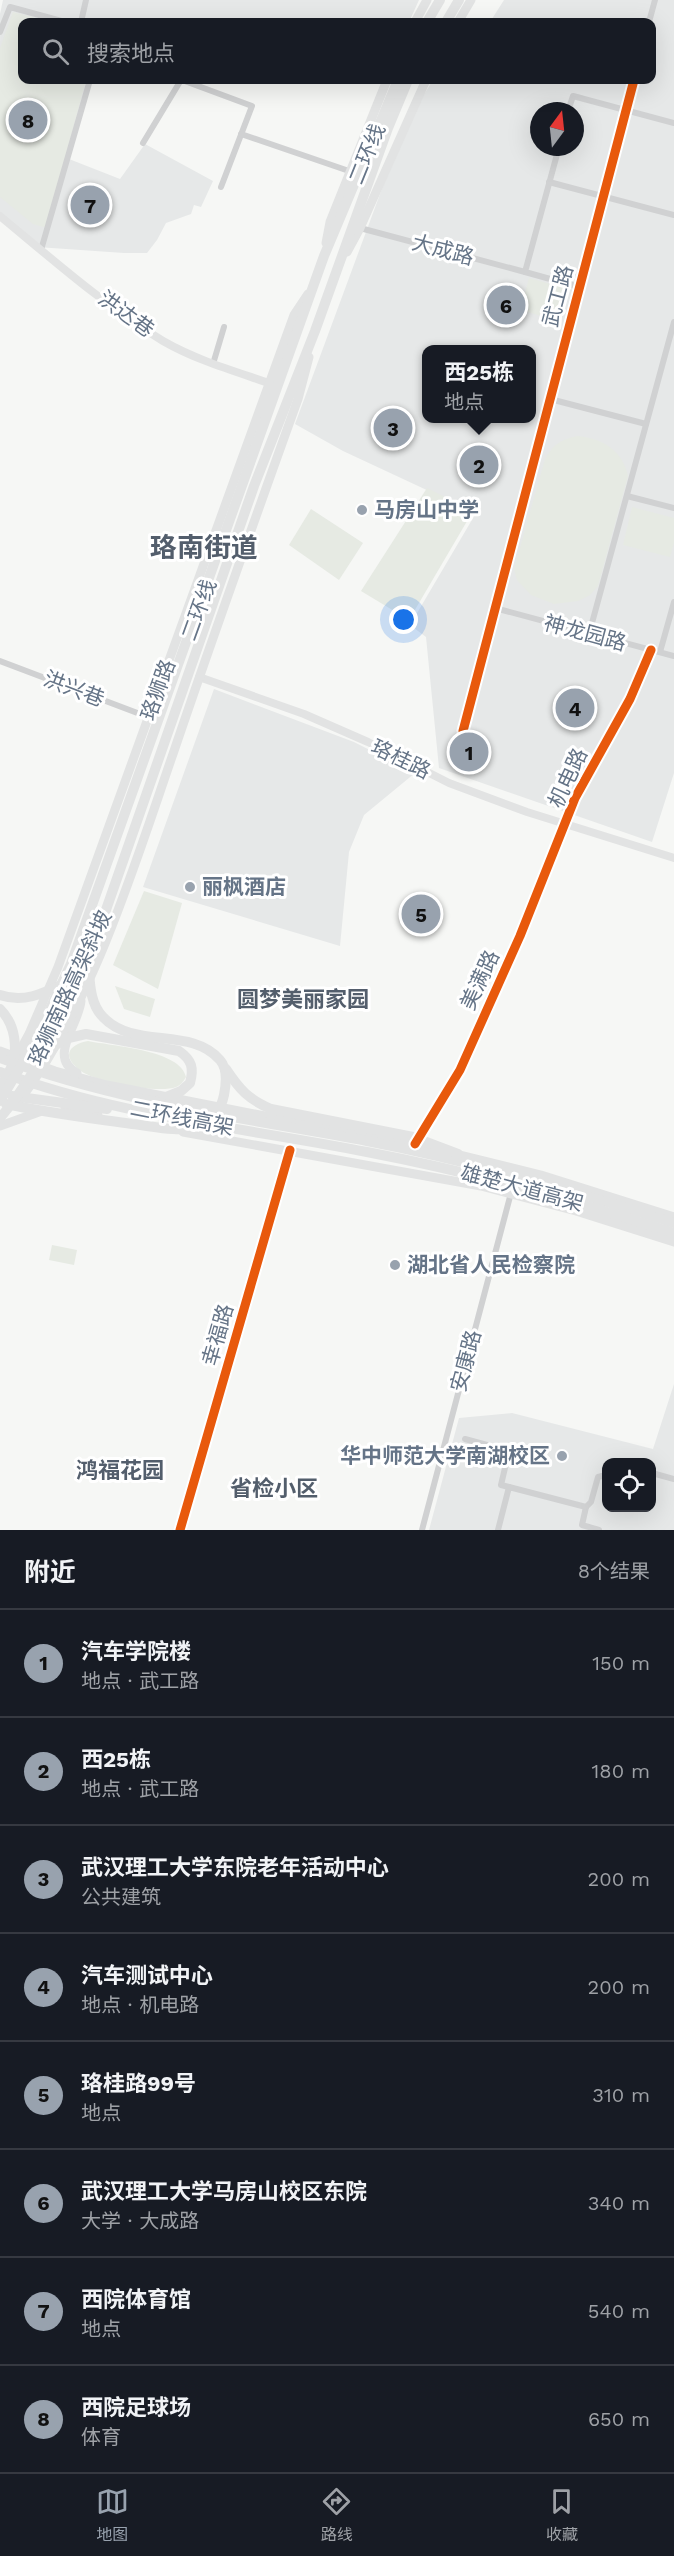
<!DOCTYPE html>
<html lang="zh">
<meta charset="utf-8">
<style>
:root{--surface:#171b24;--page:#242831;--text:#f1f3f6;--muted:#9ea1a6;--line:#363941;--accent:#98a2ae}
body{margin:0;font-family:"Work Sans","Noto Sans SC",sans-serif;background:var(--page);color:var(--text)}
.controls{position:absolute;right:18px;bottom:18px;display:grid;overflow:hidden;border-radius:12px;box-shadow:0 6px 24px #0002}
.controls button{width:54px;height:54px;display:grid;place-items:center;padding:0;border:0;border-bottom:2px solid var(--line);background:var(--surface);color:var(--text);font:30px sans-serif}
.compass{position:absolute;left:530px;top:102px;width:54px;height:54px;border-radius:50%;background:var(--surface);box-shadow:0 6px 24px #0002;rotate:15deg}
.you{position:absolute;left:404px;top:620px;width:21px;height:21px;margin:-15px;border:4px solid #fff;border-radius:50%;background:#1a73e8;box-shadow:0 0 0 9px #1a73e833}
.badge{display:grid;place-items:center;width:39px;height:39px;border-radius:50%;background:var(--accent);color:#111;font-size:20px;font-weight:700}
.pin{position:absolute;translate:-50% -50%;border:3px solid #fff;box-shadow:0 2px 6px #0006}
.popup{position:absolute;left:422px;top:345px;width:114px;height:78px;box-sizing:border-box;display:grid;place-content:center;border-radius:12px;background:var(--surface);filter:drop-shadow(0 2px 4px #0005);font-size:20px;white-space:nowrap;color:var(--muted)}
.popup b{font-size:22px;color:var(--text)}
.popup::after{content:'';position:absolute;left:50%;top:100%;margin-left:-12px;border:12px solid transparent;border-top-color:var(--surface)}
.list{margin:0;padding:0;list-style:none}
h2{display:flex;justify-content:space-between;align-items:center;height:78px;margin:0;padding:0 24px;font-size:26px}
h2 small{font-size:20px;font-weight:400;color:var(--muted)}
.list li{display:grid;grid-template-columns:39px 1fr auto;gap:18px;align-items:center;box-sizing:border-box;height:108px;padding:0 24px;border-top:2px solid var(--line)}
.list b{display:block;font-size:22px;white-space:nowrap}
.list p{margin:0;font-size:20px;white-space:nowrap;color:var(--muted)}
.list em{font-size:20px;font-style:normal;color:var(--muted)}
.icon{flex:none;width:33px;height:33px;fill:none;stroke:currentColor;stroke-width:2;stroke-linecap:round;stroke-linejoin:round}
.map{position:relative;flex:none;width:674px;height:1530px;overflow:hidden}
.search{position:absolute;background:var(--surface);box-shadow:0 6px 24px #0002;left:18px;right:18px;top:18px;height:66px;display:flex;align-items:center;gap:15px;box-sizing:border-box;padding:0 21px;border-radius:12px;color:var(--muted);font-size:22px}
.sheet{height:942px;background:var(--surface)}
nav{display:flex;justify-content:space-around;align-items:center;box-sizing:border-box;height:84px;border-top:2px solid var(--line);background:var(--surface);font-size:16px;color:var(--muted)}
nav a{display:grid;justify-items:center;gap:3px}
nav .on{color:var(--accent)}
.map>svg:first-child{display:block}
.built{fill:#e6e8e8;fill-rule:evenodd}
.green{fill:#e6eae3}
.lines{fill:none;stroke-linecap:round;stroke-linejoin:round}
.street{stroke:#d0d1d2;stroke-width:6}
.secondary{stroke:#e2e3e3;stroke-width:8}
.primary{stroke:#e2e3e3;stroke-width:9}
.highway{stroke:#e2e3e3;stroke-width:10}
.cycleway-casing{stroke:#fff;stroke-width:13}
.cycleway{stroke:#e8590c;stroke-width:9}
.poi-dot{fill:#98a2ae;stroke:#fff;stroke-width:2}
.labels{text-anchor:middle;stroke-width:6;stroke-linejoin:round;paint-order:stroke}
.street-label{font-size:21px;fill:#657487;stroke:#fff}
.poi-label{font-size:21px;font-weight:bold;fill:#657487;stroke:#fff;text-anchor:start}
.neighbourhood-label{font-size:22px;font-weight:bold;fill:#535e6c;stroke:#fff}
.district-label{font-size:27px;font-weight:bold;fill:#535e6c;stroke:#fff}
</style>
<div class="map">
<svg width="674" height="1530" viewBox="0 0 674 1530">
<rect width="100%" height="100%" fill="#f6f7f5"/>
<g class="built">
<path d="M3,0H419L409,22H158L148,20L146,22H22V80H92L69,159L120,179L145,144L213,181L201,207L194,205L191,214L166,223L157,240L147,253H124L37,247L0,216V14Z"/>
<path d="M504,0H674V773L652,842L439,768L426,637L410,625L476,513L343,451L295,424L383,186L423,96L433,80H652V22H490ZM539,111H575V147H539ZM426,350H532V418H426Z"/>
<path d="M214,689L354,742L415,773L364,815L349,852L340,946L143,887Z"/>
<path d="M674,1384V1530H429L459,1418L512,1413L653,1449ZM606,1462H652V1508H606Z"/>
</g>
<g class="green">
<path d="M13,12L51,22H22V80H86L47,226L43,227L33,224L0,197V48Z"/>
<path d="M529,278L565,288L556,320L520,310Z"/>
<path d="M577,436C602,438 622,450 628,476L598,586L590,595L578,601L554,604L531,595L517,580L514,569L545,459C553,445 560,440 577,436Z"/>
<path d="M427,488L473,511L409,620L361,591Z"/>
<path d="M632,507L674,518V543L670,557L623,545Z"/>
<path d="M311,509L363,543L339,580L289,545Z"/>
<path d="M144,891L182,903L158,989L113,965Z"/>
<path d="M115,986L155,999L150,1017L124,1009Z"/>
<path d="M88,1041C112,1046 181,1050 186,1077C183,1082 181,1085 176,1087C159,1094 96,1082 81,1071C62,1057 67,1045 88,1041Z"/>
<path d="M52,1245L77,1250L74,1265L49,1260Z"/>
</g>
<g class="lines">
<g class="street">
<path d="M81,22L86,0"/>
<path d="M649,22L655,0"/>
<path d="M0,32L10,7L65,22"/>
<path d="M182,80L252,106L221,187"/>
<path d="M568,111L573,96L674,123"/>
<path d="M241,134L349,171"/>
<path d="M143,143L181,80"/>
<path d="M559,147L525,272L579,287"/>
<path d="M549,182L674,215"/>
<path d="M360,228L525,272"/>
<path d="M41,250L90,80"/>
<path d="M213,364L224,327"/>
<path d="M550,399L646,424"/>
<path d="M627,496L674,508"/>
<path d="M495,608L674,656"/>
<path d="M589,634L674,322"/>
<path d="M660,652L674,602"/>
<path d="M0,661L148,717"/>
<path d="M463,731L634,80"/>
<path d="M418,1142L460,1070L520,936L575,798L630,699L651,650"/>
<path d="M465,1439L509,1451L501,1485L509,1487"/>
<path d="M652,1473L674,1479"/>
<path d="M586,1507L582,1525L599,1530"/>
<path d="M422,1530L511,1193"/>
<path d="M498,1530L509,1487L586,1507L591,1502L598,1477L606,1475"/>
</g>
<g class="secondary">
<path d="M0,216C52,259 105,306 163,341C196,360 234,371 269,383"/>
<path d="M199,677L304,714L368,742L449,783L527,812L674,858"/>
<path d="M180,1530L290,1150"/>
</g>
<g class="primary">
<path d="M415,22L427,0"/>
<path d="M458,22L471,0"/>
<path d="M326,243L330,222L387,80"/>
<path d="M347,252L360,228L426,80"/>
<path d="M0,1051L55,1071L107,1085L433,1149"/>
<path d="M77,1073C47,1057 79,1025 81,1001"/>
<path d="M0,1087L29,1034L58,967L294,315L308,294"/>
<path d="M20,1100C94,1002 134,866 174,751C214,633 256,516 298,399L309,357"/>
<path d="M65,1108L98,1115"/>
<path d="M0,1126L39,1112"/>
<path d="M183,1132L481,1186L576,1211L674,1242"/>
<path d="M452,1153L541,1175L674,1217"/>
</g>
<g class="highway">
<path d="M427,22L440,0"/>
<path d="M446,22L459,0"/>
<path d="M0,995C23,1003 42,994 63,984"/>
<path d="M0,1009C17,1026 16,1047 14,1070"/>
<path d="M45,1053L64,1039L86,1034L179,1051C192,1060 194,1068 190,1083L181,1091L159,1100"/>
<path d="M0,1058C117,1102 244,1118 367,1141C472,1161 573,1191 674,1223"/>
<path d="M226,1069C240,1090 248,1099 271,1109L413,1137L458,1154"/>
<path d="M0,1072C117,1116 245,1128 367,1152C472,1172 573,1200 674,1233"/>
<path d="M12,1096L107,1109"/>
<path d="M0,1101L30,1051L71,964L324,256L398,80"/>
<path d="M6,1104C48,1113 90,1118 132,1124C152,1126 176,1132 196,1128C211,1125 221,1110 224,1095C226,1085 228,1069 220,1060C191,1026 134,1050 103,1017C89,1003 90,980 88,961"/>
<path d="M0,1118C46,1064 74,992 100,927L254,486L315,331L388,128L408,80"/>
</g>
<defs>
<g id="cycleway">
<path d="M463,731L634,80"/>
<path d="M415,1144L460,1070L520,936L575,798L630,699L651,650"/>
<path d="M180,1530L290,1150"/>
</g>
</defs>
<use href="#cycleway" class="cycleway-casing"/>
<use href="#cycleway" class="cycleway"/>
</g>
<g class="poi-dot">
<circle cx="362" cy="510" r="6"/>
<circle cx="190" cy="887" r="6"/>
<circle cx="395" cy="1265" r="6"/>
<circle cx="562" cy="1456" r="6"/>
</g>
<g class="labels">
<g class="street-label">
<text transform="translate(367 154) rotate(-68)" y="7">二环线</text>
<text transform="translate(443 250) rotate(15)" y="7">大成路</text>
<text transform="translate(558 296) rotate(-75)" y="7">武工路</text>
<text transform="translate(126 314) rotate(36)" y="7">洪达巷</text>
<text transform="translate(199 610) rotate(-70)" y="7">二环线</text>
<text transform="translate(585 633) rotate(15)" y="7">神龙园路</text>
<text transform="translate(74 689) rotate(21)" y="7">洪兴巷</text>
<text transform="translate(158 690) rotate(-70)" y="7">珞狮路</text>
<text transform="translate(401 759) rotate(26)" y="7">珞桂路</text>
<text transform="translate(568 778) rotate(-65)" y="7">机电路</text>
<text transform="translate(480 980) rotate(-65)" y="7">美满路</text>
<text transform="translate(70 988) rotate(-65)" y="7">珞狮南路高架斜坡</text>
<text transform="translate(182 1118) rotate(11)" y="7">二环线高架</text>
<text transform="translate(522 1188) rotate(15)" y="7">雄楚大道高架</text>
<text transform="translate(218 1335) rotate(-74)" y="7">幸福路</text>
<text transform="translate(466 1361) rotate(-75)" y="7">安康路</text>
</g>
<g class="poi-label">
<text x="374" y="517">马房山中学</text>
<text x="202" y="894">丽枫酒店</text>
<text x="407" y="1272">湖北省人民检察院</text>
<text x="550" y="1463" text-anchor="end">华中师范大学南湖校区</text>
</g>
<g class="neighbourhood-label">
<text x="303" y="1007">圆梦美丽家园</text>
<text x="120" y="1478">鸿福花园</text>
<text x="274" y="1496">省检小区</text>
</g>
<g class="district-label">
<text x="204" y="557">珞南街道</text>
</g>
</g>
</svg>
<div class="controls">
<button><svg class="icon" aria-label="locate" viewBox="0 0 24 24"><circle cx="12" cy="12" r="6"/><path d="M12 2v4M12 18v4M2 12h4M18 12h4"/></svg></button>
</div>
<svg class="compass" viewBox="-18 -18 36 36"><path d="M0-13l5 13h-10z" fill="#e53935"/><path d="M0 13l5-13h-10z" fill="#9ea1a6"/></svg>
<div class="you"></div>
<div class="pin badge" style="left:469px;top:752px">1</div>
<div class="pin badge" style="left:479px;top:465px">2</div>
<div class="popup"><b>西25栋</b>地点</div>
<div class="pin badge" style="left:393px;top:428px">3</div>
<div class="pin badge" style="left:575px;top:708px">4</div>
<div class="pin badge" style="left:421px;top:914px">5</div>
<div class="pin badge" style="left:506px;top:305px">6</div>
<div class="pin badge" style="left:90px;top:205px">7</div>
<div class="pin badge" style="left:28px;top:120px">8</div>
<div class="search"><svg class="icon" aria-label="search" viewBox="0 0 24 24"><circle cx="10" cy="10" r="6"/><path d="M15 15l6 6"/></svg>搜索地点</div>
</div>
<section class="sheet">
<h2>附近<small>8个结果</small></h2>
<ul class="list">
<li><span class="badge">1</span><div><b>汽车学院楼</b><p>地点 · 武工路</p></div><em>150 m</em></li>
<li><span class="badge">2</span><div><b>西25栋</b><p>地点 · 武工路</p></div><em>180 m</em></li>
<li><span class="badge">3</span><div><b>武汉理工大学东院老年活动中心</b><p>公共建筑</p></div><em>200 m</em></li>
<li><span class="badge">4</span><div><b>汽车测试中心</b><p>地点 · 机电路</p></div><em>200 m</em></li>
<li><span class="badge">5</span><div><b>珞桂路99号</b><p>地点</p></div><em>310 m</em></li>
<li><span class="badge">6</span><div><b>武汉理工大学马房山校区东院</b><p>大学 · 大成路</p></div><em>340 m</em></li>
<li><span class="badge">7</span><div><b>西院体育馆</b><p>地点</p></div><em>540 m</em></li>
<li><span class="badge">8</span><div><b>西院足球场</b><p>体育</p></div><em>650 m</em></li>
</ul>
</section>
<nav>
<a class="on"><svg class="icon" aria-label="map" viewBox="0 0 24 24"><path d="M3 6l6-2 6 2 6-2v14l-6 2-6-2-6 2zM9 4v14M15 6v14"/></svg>地图</a>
<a><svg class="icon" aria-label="directions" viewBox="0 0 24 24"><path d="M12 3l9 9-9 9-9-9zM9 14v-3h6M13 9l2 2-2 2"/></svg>路线</a>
<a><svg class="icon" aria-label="saved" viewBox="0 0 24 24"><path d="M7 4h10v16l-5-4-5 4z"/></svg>收藏</a>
</nav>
